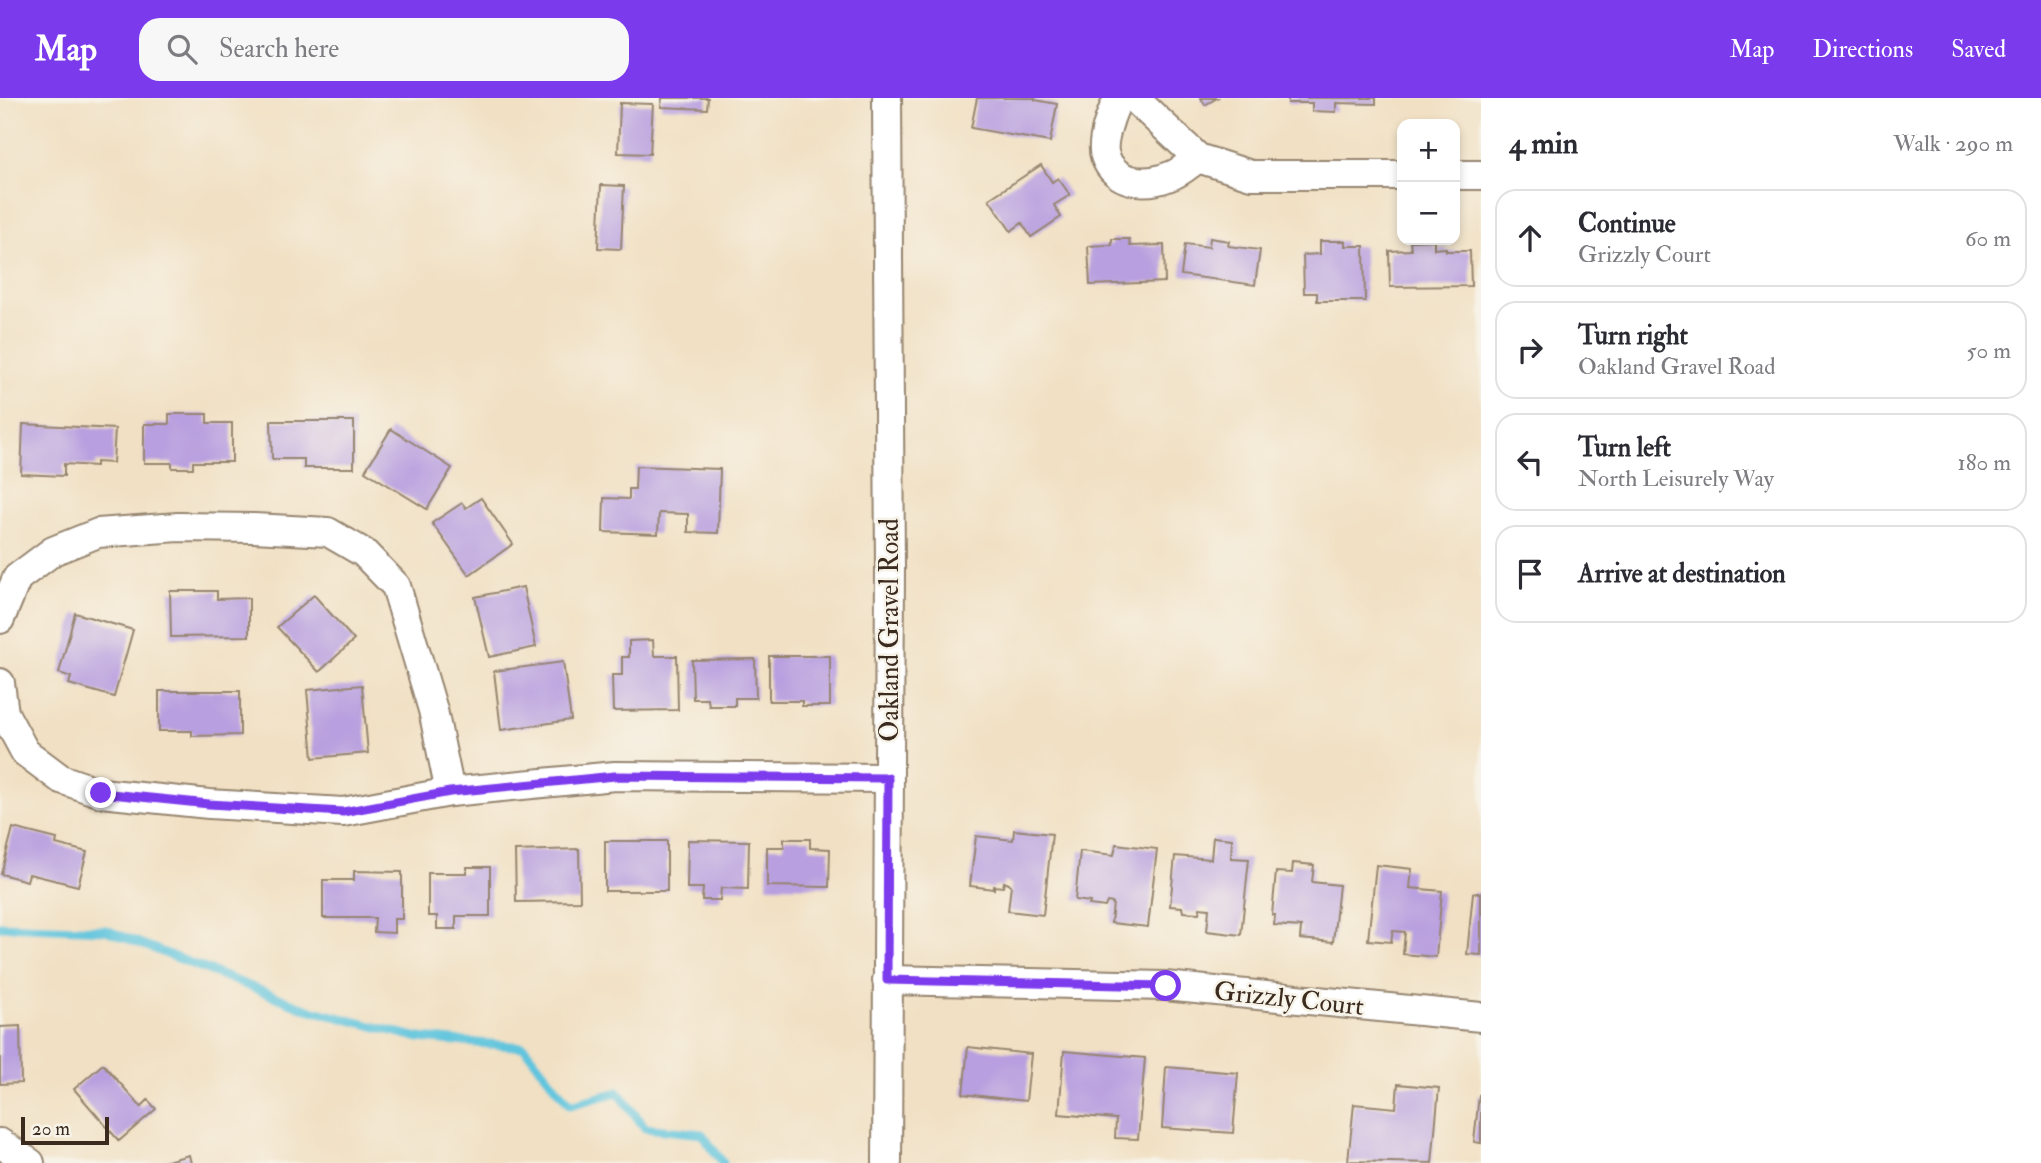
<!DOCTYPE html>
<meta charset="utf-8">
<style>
:root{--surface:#fff;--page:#f7f7f7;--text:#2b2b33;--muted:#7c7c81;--line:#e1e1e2;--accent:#7c3aed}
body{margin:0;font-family:"IM FELL Double Pica",serif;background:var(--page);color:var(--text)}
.controls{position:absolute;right:21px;top:21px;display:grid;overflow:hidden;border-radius:14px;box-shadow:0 4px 10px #0003}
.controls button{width:63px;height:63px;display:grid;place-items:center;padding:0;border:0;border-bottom:2px solid var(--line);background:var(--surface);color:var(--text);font:35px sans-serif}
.scale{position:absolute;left:21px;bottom:18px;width:88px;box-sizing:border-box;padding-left:7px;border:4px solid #3b2a1e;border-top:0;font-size:19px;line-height:24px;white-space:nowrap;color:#3b2a1e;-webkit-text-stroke:5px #f7f3e8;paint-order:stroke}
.stop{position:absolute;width:21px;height:21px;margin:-16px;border:5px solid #7c3aed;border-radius:50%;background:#fff}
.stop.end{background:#7c3aed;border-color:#fff;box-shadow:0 2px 7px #0008}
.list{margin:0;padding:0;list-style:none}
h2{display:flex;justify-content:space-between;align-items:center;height:91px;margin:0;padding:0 28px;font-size:30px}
h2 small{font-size:23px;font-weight:400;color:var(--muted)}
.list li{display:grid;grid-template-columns:46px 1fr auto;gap:21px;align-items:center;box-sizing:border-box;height:98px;margin:0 14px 14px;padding:0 14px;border:2px solid var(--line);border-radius:21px}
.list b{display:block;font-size:26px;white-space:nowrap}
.list p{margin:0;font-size:23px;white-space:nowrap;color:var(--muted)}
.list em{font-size:23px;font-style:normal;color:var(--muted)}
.icon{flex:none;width:38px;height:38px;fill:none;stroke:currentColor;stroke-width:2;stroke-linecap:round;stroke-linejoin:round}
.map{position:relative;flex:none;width:1481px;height:1065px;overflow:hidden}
header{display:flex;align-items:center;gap:42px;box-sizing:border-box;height:98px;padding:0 35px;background:var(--accent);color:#fff}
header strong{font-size:33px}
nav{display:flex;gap:38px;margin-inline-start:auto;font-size:24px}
.search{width:490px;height:63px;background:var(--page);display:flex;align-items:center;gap:18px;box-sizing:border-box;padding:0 24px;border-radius:21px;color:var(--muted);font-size:26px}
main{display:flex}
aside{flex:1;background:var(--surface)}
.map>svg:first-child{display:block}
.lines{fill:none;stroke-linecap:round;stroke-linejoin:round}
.stream{stroke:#60c5dd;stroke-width:9}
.building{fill:#b89fdf}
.minor-casing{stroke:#968570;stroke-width:32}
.minor{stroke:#fff;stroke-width:28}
.route{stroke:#7c3aed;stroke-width:9}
.labels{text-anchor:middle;stroke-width:5;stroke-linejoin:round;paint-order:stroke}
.street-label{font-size:26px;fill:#3b2a1e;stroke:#f7f3e8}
</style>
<header>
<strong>Map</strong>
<div class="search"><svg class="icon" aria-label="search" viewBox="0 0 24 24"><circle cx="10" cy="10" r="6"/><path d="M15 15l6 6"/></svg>Search here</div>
<nav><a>Map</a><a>Directions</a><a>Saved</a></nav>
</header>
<main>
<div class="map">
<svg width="1481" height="1065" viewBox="0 0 1481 1065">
<rect width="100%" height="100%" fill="#f7f3e8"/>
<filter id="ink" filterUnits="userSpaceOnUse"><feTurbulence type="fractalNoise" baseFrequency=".0143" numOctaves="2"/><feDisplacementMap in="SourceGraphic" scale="14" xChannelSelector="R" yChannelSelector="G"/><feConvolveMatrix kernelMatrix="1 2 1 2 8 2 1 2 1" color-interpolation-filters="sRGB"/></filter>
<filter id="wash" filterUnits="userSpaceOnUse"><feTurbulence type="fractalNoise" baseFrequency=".00686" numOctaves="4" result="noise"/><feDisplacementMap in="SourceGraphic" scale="28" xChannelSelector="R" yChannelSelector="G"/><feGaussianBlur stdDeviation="1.57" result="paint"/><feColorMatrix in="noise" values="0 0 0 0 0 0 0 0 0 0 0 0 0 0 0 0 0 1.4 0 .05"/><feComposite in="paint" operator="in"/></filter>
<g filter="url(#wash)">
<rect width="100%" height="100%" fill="#f1e0c3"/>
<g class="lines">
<path class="stream" d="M0,828L106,832L307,911L419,940L524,949L570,1007L618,994L645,1030L702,1036L723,1065"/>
</g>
<g id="blocks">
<g class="building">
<path d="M662,0H708L707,11L661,9Z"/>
<path d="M977,0H1035V2L1057,6L1050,44L971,30Z"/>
<path d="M1201,0H1217L1205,7Z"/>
<path d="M1288,0H1376V6L1336,5V14L1312,13V5H1288Z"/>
<path d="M620,5L653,6L650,56L618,55Z"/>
<path d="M1041,67L1052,84L1058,80L1070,97L1054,107L1061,119L1031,139L1022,125L1011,133L989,101Z"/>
<path d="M601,87L624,88L621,151L598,150Z"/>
<path d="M1210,140L1229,143L1228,148L1260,152L1255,187L1181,177L1185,146L1209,149Z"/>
<path d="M1112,141H1129L1130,148L1164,147L1165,184L1090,187L1088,148L1112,147Z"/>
<path d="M1434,142V151L1446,150V153H1470L1471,188L1390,189L1389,153L1411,152L1410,143Z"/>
<path d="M1320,143H1345V148H1364L1365,203H1317V195H1304L1303,157L1320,156Z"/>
<path d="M169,316H207V325H232V364H193V370H172V365H144V326H169Z"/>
<path d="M271,323H354V370H304V361H272Z"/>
<path d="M23,326L115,331L113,365L96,364V368L64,366V378L21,376Z"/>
<path d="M391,331L452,370L427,411L365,373Z"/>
<path d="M636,368L720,371L718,435L688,434V416L659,415L658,436L603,434L604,400L629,401V391H635Z"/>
<path d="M481,400L513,446L469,477L432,425L462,405L466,410Z"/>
<path d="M523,489L536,549L489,559L475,499Z"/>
<path d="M170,493H217V501L249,500V538L171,539Z"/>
<path d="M314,497L354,542L319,574L277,529Z"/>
<path d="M75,515L133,532L114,599L69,586L71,579L59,575Z"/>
<path d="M653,542L654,558H677L678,612L613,613L612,577H622V559H629V543Z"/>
<path d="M769,558H830V608H802V603H769Z"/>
<path d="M755,561L756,600H735V608H709L708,601H693L692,562Z"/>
<path d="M563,564L571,622L501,632L494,573Z"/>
<path d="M362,587L368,655L313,660L307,592Z"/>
<path d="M159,593H240V637L192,638V633H159Z"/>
<path d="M13,730L57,741L56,746L87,754L78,788L29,776L27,783L1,776Z"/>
<path d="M1014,732L1052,736L1043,817L1008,813L1011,787L1004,784L1003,789L994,788V791L970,788L976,738L1013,742Z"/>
<path d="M1213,739L1232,741L1231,760L1249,761L1241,837L1207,833L1209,811L1200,810L1199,815L1183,814L1182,809L1170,808L1175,758L1211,761Z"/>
<path d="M784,741H810V750L830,751L829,789L767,788V749H784Z"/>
<path d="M688,742L749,743L748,791L721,790L720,802H702L703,790H687Z"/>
<rect x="605" y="743" width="62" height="50"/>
<path d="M1116,746L1157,751L1148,829L1111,825L1113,805L1107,804L1105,809L1089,807L1090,804L1075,802L1080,753L1114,757Z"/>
<path d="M579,751L580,803L516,804L515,753Z"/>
<path d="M1293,765L1314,767L1312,784L1339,787L1333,844L1300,841L1301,829L1274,827L1275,817H1272L1276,774L1292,775Z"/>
<path d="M1376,767L1412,771L1410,790L1442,793L1436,859L1403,856L1405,834L1393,833L1391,844L1368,842Z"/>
<path d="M467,769H490V818H456V831H437V818H428V775H467Z"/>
<path d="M354,773L402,774V821H394V835L374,834L375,820H323V782H354Z"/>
<path d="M1473,795H1481V857L1467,856Z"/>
<path d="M20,928L21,985L0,986V929Z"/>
<path d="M968,949L1031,956L1026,1003L963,996Z"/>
<path d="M1064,953L1145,960L1138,1041L1115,1040L1116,1021L1059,1016Z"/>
<path d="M103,966L141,1009L148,1002L156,1011L119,1043L74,991Z"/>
<path d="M1166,969L1238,975L1233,1035L1162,1030Z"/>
<path d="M1398,986L1439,990L1432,1065L1348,1063L1354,1006L1396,1010Z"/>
<path d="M1479,997L1481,998V1045L1474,1044Z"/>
<path d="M189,1057L191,1065H163V1064Z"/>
</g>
</g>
</g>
<g filter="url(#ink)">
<use href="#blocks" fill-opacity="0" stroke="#968570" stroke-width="2"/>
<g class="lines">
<defs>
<g id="minor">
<path d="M1119,0C1112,12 1100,44 1105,58C1114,86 1146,88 1170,78C1180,75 1189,66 1198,60"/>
<path d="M1134,0L1198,60L1251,77H1402"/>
<path d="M1455,77H1481"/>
<path d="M0,521L17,480L53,453L98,435L178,429L254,430L328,434L364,455L396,488L433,612L450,694"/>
<path d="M0,585L4,615L25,654L61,681L101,695L209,706L343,714L450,694L615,678L888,680"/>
<path d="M887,882L1165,888L1481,919"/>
<path d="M0,1045L30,1065"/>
<path d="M887,1065L890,469L887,0"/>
</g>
</defs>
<use href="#minor" class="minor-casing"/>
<use href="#minor" class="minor"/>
</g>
</g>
<g class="lines" filter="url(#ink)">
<path class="route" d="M101,695L209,706L343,714L450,694L615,678L888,680L887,882L1166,888"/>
</g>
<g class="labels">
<g class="street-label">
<text transform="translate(889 532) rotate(-90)" y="9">Oakland Gravel Road</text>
<text transform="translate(1289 900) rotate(6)" y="9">Grizzly Court</text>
</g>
</g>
</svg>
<div class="controls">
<button>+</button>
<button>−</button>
</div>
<div class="scale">20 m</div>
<div class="stop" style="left:1166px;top:888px"></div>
<div class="stop end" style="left:101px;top:695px"></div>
</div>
<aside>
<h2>4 min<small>Walk · 290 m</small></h2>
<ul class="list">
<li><svg class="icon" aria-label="ahead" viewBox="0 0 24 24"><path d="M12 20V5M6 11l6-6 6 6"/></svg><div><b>Continue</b><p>Grizzly Court</p></div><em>60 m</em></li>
<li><svg class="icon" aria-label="right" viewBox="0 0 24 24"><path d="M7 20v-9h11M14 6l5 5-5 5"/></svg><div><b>Turn right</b><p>Oakland Gravel Road</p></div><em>50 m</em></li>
<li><svg class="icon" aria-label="left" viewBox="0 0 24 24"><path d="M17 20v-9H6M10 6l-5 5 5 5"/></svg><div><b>Turn left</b><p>North Leisurely Way</p></div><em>180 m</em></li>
<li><svg class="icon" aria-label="arrive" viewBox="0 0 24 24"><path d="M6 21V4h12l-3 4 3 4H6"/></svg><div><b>Arrive at destination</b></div></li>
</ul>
</aside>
</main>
